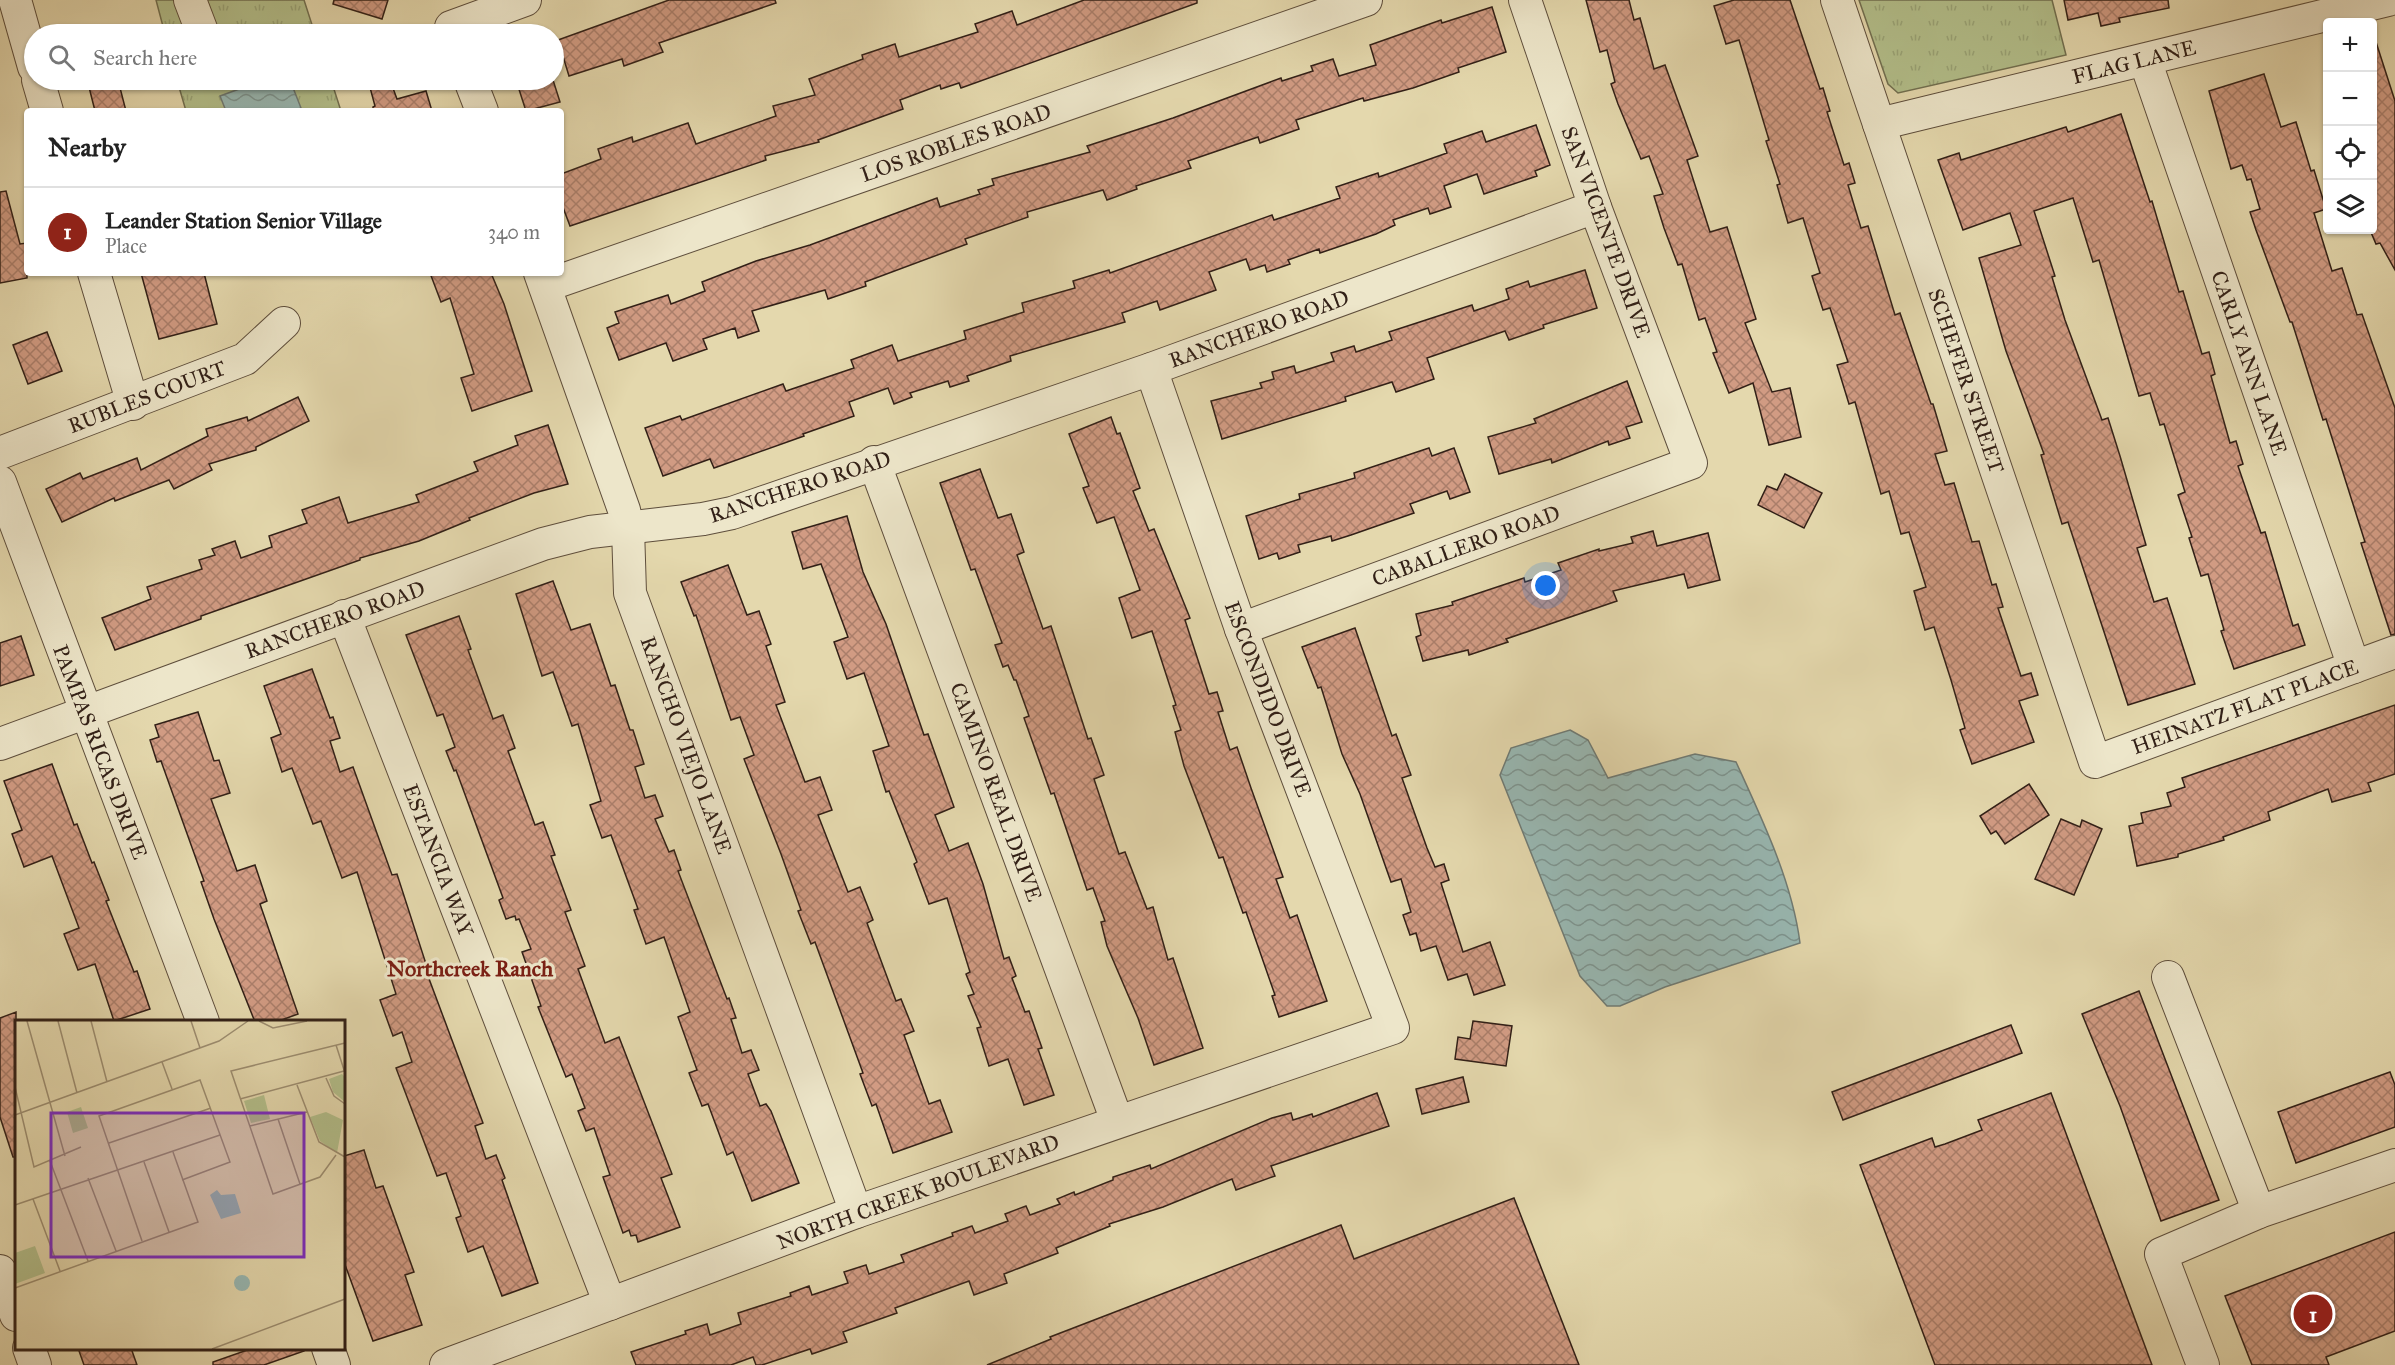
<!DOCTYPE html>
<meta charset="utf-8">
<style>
:root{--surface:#fff;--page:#f6f6f6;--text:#222;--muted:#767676;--line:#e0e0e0;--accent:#8f2418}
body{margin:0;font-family:"IM FELL Great Primer",serif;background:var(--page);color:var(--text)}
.controls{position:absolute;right:18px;top:18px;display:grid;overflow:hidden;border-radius:6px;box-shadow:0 2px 4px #0004}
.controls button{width:54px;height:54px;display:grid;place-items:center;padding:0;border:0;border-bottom:2px solid var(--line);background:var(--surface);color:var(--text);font:30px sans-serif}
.you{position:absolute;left:1546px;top:586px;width:21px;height:21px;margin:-15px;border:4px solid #fff;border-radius:50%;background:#1a73e8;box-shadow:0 0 0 9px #1a73e833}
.badge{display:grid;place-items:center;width:39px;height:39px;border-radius:50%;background:var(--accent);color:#fff;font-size:20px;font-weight:700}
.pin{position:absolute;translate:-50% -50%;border:3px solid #fff;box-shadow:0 2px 6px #0006}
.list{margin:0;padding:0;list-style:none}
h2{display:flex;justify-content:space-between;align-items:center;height:78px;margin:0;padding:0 24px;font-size:26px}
h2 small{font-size:20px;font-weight:400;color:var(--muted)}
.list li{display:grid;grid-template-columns:39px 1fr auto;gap:18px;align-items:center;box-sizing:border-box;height:90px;padding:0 24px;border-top:2px solid var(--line)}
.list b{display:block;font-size:22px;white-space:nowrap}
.list p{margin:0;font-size:20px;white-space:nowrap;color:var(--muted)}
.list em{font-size:20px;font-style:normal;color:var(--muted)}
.icon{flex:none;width:33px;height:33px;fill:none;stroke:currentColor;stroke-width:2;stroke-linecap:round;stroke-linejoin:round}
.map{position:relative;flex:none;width:2395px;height:1365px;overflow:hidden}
.search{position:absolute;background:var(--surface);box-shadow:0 2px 4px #0004;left:24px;top:24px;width:540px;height:66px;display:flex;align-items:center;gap:15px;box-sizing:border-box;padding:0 21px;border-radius:33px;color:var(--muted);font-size:22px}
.panel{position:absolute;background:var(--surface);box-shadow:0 2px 4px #0004;left:24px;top:108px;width:540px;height:168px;border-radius:6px}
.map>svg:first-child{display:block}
.park{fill:url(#park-tufts);stroke:#727051;stroke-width:1.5}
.water{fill:url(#water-waves);stroke:#6f7b75;stroke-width:1.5}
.building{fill:url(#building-cross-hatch);stroke:#322017;stroke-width:1.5}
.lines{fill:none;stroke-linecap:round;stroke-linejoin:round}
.minor-casing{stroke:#5e4e3c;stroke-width:34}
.minor{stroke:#ede6ca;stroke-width:32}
.labels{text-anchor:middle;stroke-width:6;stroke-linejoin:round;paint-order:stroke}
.street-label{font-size:21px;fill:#322017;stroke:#ede6ca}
.neighbourhood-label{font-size:22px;font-weight:bold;fill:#7a1f14;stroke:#ede6ca}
.inset-road{fill:none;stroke:#9d8e71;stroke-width:1.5}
.view{fill:#7b2cbf;fill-opacity:0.15;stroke:#7b2cbf;stroke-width:3}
.inset-edge{fill:none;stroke:#322017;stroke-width:3}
</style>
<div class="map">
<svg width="2395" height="1365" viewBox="0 0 2395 1365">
<defs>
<pattern id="park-tufts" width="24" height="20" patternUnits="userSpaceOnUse" patternTransform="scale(1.5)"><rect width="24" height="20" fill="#b3bf8b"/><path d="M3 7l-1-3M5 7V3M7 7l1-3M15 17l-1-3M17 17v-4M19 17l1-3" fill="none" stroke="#9aa477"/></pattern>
<pattern id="water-waves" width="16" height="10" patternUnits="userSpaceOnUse" patternTransform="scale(1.5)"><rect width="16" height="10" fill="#98b8b3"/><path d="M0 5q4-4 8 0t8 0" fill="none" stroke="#7d9591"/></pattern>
<pattern id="building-cross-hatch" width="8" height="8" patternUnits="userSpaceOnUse" patternTransform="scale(1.5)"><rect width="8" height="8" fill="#d19b83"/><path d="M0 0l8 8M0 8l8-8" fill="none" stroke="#aa7e6a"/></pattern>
</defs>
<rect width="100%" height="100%" fill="#e4d8ad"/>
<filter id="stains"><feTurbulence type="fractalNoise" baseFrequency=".00333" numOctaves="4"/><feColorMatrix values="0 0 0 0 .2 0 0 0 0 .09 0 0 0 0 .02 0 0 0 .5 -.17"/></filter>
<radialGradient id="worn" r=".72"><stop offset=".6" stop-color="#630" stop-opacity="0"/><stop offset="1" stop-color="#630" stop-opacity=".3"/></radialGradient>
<g class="park">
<path d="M156,0H304L315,34H165Z"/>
<path d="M1859,0H2052L2066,55L1898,93L1888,84Z"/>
<path d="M177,80H331L341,111H186Z"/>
</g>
<g class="water">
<path d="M264,80H290L301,108L293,111H226L220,96Z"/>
<path d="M1570,730L1588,740L1608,778L1695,754L1736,762C1762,819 1792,881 1800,943L1665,987L1620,1006H1607L1580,976L1500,775L1511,748Z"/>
</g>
<g class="building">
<path d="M334,0H388L382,19L333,4Z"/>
<path d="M669,0H775L776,3L659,43L663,52L624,66L622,59L569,76L558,40Z"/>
<path d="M1084,0H1197V3L961,88L959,83L941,89L940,85L900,100L903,109L818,140L819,142L765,156L766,160L570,226L561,202V174L601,159L598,149L632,137L633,142L688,123L696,144L776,116L773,106L815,95L809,79L863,59L862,55L895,44L899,57L978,32L975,24L1012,11L1017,25Z"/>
<path d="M1586,0H1629L1634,20L1640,18L1654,69L1665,65L1698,156L1687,160L1710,232L1727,227L1756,319L1745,323L1772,392L1790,388L1801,437L1769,445L1753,383L1729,393L1713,353L1717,352L1705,318L1699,320L1682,264L1678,265L1664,228L1654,196L1663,194L1649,156L1641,159L1618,104L1611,84L1615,82L1607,50L1600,52Z"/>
<path d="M1734,0H1790L1820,89L1823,88L1830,111L1827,112L1844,165L1849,163L1855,183L1848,185L1861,228L1868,226L1895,315L1900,313L1931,404H1933L1947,451L1935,454L1945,485L1954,483L1972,542L1979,541L1992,585L1996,584L2003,607L1998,608L2021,676L2031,673L2038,695L2019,701L2034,742L1972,764L1960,730L1965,728L1951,680L1934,627L1925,630L1914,591L1926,587L1909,532L1901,534L1889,491L1881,494L1855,402L1849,404L1837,365L1848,362L1830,308L1823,310L1812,276L1820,273L1803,218L1788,223L1777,185L1780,184L1766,141L1769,140L1739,40L1726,44L1714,6Z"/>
<path d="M2064,0H2168L2169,8L2119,18L2120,22L2101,26L2098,13L2068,20Z"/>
<path d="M1492,7L1506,52L1458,68L1459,72L1413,88L1364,101L1363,98L1296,120L1299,129L1260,143L1258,137L1188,161L1191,168L1136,186L1137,189L1107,200L1103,190L1027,212L1028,217L965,239L967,244L865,282L866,286L828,299L825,290L752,311L759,331L738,338L735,328L703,339L707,349L673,361L666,343L619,360L607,328L619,323L615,312L668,295L671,304L705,291L702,282L756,261L810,245L937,198L940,207L980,194L978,190L994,185L992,179L1090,152L1087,146L1173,118L1281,78L1282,81L1313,71L1311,66L1333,59L1339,76L1376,65L1370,45L1441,20L1442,23Z"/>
<path d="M2373,42H2376L2395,101V270L2380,243L2376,244L2370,230H2373Z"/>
<path d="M2264,74L2281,127L2296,122L2311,171L2314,170L2326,209L2314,213L2332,271L2342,268L2357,315L2362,314L2395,408V634L2391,635L2361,543L2365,542L2326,419L2323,420L2292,322H2290L2256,230L2250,212L2260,209L2251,179L2247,180L2242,165L2231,169L2209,91Z"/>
<path d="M103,80H118L126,111H95L88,83Z"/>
<path d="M368,80H390L397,99L426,91L432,111H373V107L375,106Z"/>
<path d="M516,80H553L560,102L526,111Z"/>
<path d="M2121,114L2150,202L2152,201L2179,292L2183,291L2202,354L2209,352L2215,374L2211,376L2230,443L2236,441L2243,464L2238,466L2261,533L2265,532L2293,626L2298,624L2305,645L2234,669L2221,631L2224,630L2208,574L2201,576L2189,538L2192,537L2178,495L2185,492L2164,424L2160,425L2150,393L2139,396L2099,260L2093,262L2073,198L2034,211L2055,276L2052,277L2065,320L2102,420L2108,418L2120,456L2146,545L2137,548L2154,602L2167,598L2195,684L2128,705L2068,522L2062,524L2041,455L2044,454L2006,351L1979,258L2021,245L2010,213L1963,230L1938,160L1959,153L1961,160L2066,127L2068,132Z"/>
<path d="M1536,125L1550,165L1535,171L1537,176L1484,194L1477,174L1444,186L1451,207L1430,214L1428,208L1393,220L1395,225L1376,234L1320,253L1319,249L1288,260L1290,264L1267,272L1265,265L1250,270L1246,259L1209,272L1216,290L1160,310L1157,301L1122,313L1125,322L1010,356L1011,361L967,376L969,381L950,387L948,381L910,393L912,397L894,404L888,388L849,402L854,416L803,434L804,436L714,468L710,459L663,476L645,428L680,416L682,420L783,384L786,391L854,368L851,360L892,345L898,361L966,339L964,331L1024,312L1022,303L1075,288L1073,281L1109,270L1110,273L1272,215L1274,220L1340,198L1336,187L1378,173L1379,177L1447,153L1444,144L1482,131L1486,142Z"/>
<path d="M6,191L20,244L27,243V278L0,283V192Z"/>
<path d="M1585,270L1597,308L1543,325L1544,328L1509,340L1505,331L1427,358L1434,379L1396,392L1392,382L1345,397L1346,401L1222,439L1211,401L1262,388L1260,383L1274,379L1272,372L1294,366L1296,373L1334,361L1331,353L1354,346L1356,352L1392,340L1389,332L1472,305L1474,311L1509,299L1506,289L1528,281L1530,287Z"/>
<path d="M141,273H204L217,324L159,339Z"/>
<path d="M430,273H491L504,304L532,391L472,411L461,378L474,374L450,298L441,302Z"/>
<path d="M47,332L62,371L28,384L13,345Z"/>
<path d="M1627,381L1642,422L1626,427L1630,438L1609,445L1608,441L1552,463L1551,459L1499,474L1488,437L1536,423L1534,419Z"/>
<path d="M298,397L309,421L256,447V450L209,464L212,470L174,489L169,480L115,501L114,498L62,522L46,489L80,473L83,479L137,458L141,470L208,436L206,429L247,417L248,421Z"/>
<path d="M1111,417L1117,434L1120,433L1140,488L1133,491L1149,531L1154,529L1190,618L1185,620L1209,694L1217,692L1223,711L1218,712L1230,750L1237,747L1251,788L1283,877L1276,879L1290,918L1297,915L1327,1001L1279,1017L1272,996L1275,995L1246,912L1243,913L1223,857L1219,858L1184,766L1175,732L1181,730L1173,706L1176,705L1152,631L1132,638L1119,598L1140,590L1114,517L1097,523L1083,488L1089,486L1069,434Z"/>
<path d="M548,425L568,484L534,493L469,518L470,520L419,541L360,558V560L201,616V619L115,650L102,618L151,599L147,587L202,569L199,560L215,555L212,549L235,541L241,558L272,547L269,536L307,523L302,510L339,497L348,523L419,502L416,495L478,471L474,462L518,445L515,436Z"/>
<path d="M1429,448L1432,456L1454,448L1470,492L1450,499L1447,491L1410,504L1414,513L1351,535L1332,541L1331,536L1298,545L1300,552L1279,559L1277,553L1259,559L1246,516L1300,499L1299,494L1355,478L1354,473Z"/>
<path d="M980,469L998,518L1011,514L1024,552L1017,555L1043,629L1051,626L1088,739L1091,738L1104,775L1094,779L1119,854L1125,852L1147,909L1153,907L1168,960L1173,958L1203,1048L1154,1065L1138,1018L1107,946L1101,922L1105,921L1093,888L1087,890L1054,793L1051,794L1024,718L1029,716L1016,680H1014L1008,665L1003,667L995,645L1002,643L975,569L971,570L940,483Z"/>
<path d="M1785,474L1822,493L1804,528L1758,505L1767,486L1777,490Z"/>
<path d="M847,516L863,572L886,624L924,735L928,734L954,807L935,815L949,851L968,843L983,884L1004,959L1009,957L1016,976L1012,978L1025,1012L1029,1011L1042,1048L1038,1049L1054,1095L1024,1105L1008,1059L989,1066L977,1028L981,1027L968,996L974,994L966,974L970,972L947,898L929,904L914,864L917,862L889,791L886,792L873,751L889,746L864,673L847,679L834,642L848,637L821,564L803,569L792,532Z"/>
<path d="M1653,531L1657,546L1708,533L1720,580L1688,588L1684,574L1613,591L1617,601L1506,639L1508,642L1469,655L1468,650L1423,661L1416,637L1421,635L1416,614L1453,605L1452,602L1524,578L1525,582L1561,570L1558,563L1599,549V551L1633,543L1631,537Z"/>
<path d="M728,565L747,615L759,611L771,644L766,646L785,702L776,705L805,782L820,777L832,810L818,815L848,892L860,887L873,920L867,923L896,1001L901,999L914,1031L904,1035L929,1104L940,1100L952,1132L893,1153L876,1104L872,1106L860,1074L863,1073L815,942L811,944L798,911L801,910L781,854L744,759L754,755L740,717L731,720L696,615L694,616L681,582Z"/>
<path d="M553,581L571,630L590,624L611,686L615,685L630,730H633L644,764L635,767L645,798L655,795L663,816L655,819L669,852L674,850L681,870L678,871L727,999L729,998L736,1018L731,1019L742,1053L751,1050L759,1070L748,1074L760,1106L766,1104L771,1111L799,1183L752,1201L733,1152L727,1155L708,1104L702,1106L689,1073L697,1070L678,1017L690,1012L664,937L646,944L634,910L638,909L611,835L602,838L590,805L601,801L578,724L572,726L553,672L542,676L516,594Z"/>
<path d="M459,616L471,649L468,650L493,719L503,715L515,748L508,751L535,825L543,822L555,855L551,856L571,910L565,912L585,966L578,969L605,1043L619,1037L672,1174L661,1178L680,1227L638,1242L636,1235L631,1236L629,1230L623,1233L603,1177L610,1175L594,1128L586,1131L578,1111L585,1108L572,1074L566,1077L538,1007L541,1006L522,952L531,949L519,919L516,920L515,916L506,919L499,900L503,898L456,770L454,771L446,751L455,747L443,714L437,716L406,635Z"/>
<path d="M1355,628L1392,736L1396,734L1411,775L1402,778L1427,848L1435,867L1444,864L1449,880L1441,883L1463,952L1490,942L1505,985L1474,995L1467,974L1448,980L1436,946L1421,951L1416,933L1410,935L1403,915L1411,912L1401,879L1391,882L1360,794L1342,754L1321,687L1318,688L1302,647Z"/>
<path d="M21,636L34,675L0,686V643Z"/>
<path d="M312,669L330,718L333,717L340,738L330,741L340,772L353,767L392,875L397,874L427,967L425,968L483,1123L475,1126L486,1159L496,1155L505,1178L502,1180L538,1283L502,1296L483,1246L468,1252L456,1218L461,1216L446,1173L437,1176L396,1068L412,1062L402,1032L393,1036L380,1000L396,994L357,872L342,878L321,821L313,824L292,768L282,772L271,738L281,734L264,686Z"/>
<path d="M2395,705V774L2368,783L2371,791L2332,802L2328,789L2268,812L2270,820L2223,837L2224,840L2178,854V857L2137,866L2129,826L2143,823L2141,813L2171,806L2167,793L2185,787L2182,778Z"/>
<path d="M198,712L214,761L219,760L230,793L211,799L237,871L255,865L267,901L260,904L298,1014L276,1022H255L214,919L201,882L204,881L161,761L157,762L150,740L159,737L155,725Z"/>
<path d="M52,764L74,825L77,824L92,863L94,862L109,900L106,901L134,972L137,971L150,1009L114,1021L95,964L78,970L64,934L79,928L52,856L24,867L12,834L22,830L4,781Z"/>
<path d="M2029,784L2049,815L2005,844L1996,831L1991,834L1980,816Z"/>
<path d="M2061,819L2080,827L2082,820L2102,829L2074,895L2035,879Z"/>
<path d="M2139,991L2219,1200L2161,1221L2120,1106L2082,1014Z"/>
<path d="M16,1012V1157H13L0,1117V1018Z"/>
<path d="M1473,1021L1512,1026L1506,1066L1455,1059L1458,1037L1470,1039Z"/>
<path d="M2011,1025L2022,1053L1843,1120L1832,1092Z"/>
<path d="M2390,1072L2395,1085V1127L2296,1163L2278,1112Z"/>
<path d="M1463,1077L1469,1102L1422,1114L1416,1089Z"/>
<path d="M1377,1093L1389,1126L1271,1166L1275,1176L1236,1190L1232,1179L1163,1207L1109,1224L1110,1226L1056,1248L1058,1253L1004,1274L1007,1283L974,1295L969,1281L895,1308L897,1313L843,1332L847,1342L812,1354L810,1349L762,1365H756L753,1357L731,1365H636L631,1352L686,1334L685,1331L707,1324L710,1335L741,1324L738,1313L791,1296L790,1293L809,1286L812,1295L848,1283L844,1272L866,1265L869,1274L904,1262L901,1255L953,1236L952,1233L972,1226L975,1233L1008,1221L1005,1214L1026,1206L1030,1215L1060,1204L1057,1199L1074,1192L1075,1195L1113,1180V1177L1150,1165L1151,1169L1272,1118L1291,1113L1293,1120L1312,1114L1313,1117Z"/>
<path d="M2051,1093L2152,1365H1935L1860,1165L1932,1138L1935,1147L1945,1144L1982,1130L1978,1120Z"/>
<path d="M364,1150L376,1188L383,1186L414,1272L405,1275L422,1325L373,1341L344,1262V1156Z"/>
<path d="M1514,1198L1579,1365H987L1051,1339L1050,1337L1341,1225L1354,1259Z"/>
<path d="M2395,1232V1331L2326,1357L2329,1365H2252L2225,1296Z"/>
<path d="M78,1348H131L137,1365H84Z"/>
<path d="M253,1348H304V1351L264,1365H213V1362Z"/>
</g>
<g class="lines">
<defs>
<g id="minor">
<path d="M15,0L34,67"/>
<path d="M190,0L203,34"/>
<path d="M1837,0L2095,762L2395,652"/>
<path d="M454,34L451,27L525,0"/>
<path d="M2145,60L2354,667"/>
<path d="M38,80L47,111"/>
<path d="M470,80L482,111"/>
<path d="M1879,124L2388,0"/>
<path d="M94,273L133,404"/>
<path d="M540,273L624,510L628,528L630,593L856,1212"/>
<path d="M545,286L1366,0"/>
<path d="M0,453L245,359L284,323"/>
<path d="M874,462L1117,1121"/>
<path d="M0,482L203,1022"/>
<path d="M344,616L610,1304"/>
<path d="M1241,629L1691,463L1595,207L1525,0"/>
<path d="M0,744L543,544L590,532L703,519L732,513L1151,369L1595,207"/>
<path d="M2168,977L2259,1212"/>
<path d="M0,1271L16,1315"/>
<path d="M29,1348L35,1365"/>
<path d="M328,1348L334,1365"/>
<path d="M446,1365L856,1212L1393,1028L1241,629L1151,369"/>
<path d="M2203,1365L2161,1254L2259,1212L2395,1165"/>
</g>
</defs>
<use href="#minor" class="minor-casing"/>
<use href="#minor" class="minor"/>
</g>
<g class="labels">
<g class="street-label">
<text transform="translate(2134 62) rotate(-14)" y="7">FLAG LANE</text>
<text transform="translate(956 143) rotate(-19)" y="7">LOS ROBLES ROAD</text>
<text transform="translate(1606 232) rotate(70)" y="7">SAN VICENTE DRIVE</text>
<text transform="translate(1259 329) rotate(-20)" y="7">RANCHERO ROAD</text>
<text transform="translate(2249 363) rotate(71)" y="7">CARLY ANN LANE</text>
<text transform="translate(1966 381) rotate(71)" y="7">SCHEFER STREET</text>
<text transform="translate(147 397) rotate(-21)" y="7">RUBLES COURT</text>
<text transform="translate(800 487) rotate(-18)" y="7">RANCHERO ROAD</text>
<text transform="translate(1466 546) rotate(-20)" y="7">CABALLERO ROAD</text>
<text transform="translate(335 620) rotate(-20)" y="7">RANCHERO ROAD</text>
<text transform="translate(1268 699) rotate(69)" y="7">ESCONDIDO DRIVE</text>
<text transform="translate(2245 707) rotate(-20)" y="7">HEINATZ FLAT PLACE</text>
<text transform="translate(686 745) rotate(70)" y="7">RANCHO VIEJO LANE</text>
<text transform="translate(100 752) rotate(69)" y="7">PAMPAS RICAS DRIVE</text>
<text transform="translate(996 792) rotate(70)" y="7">CAMINO REAL DRIVE</text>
<text transform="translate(438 860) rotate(69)" y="7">ESTANCIA WAY</text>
<text transform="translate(918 1192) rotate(-20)" y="7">NORTH CREEK BOULEVARD</text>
</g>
<g class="neighbourhood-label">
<text x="470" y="976">Northcreek Ranch</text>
</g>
</g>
<g transform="translate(15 1020)">
<rect width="330" height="330" fill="#e4d8ad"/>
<path d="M327,54L330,57V82L318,72L314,59ZM249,75L255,99L236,103L229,81ZM66,87L73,108L58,113L52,92ZM311,92L328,100L322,133L305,121L295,97ZM20,226L30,253L0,264V233Z" fill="#b3bf8b"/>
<path d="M202,170L206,175L220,174L226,193L206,199L195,175ZM219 263a8 8 0 1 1 16 0a8 8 0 1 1-16 0Z" fill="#98b8b3"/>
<path class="inset-road" d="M12,1L50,136M43,1L62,73M76,1L92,62M176,1L185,28M244,1L258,8L292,1M321,25L330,53M147,42L157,69M311,58L319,76L330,84M282,65L304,122L330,137M0,67L19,147L66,127M225,79L329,51M0,95L204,21L233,1M263,99L285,164M235,106L292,92M94,123L196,88M321,135L305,157L258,174L216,51L330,23M35,141L73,241M129,142L154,212M73,158L101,231M18,179L45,251M0,185L205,115M127,221L84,96L185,60L215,142L167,160M0,268L183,202L158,132M197,329L330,279"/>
<path class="view" d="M36,93H289V237H36Z"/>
<rect width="330" height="330" class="inset-edge"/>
</g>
<rect width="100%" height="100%" filter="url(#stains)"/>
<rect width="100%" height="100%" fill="url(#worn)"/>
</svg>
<div class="controls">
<button>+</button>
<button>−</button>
<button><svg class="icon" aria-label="locate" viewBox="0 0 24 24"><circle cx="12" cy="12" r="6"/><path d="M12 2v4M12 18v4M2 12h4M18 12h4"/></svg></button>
<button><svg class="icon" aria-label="layers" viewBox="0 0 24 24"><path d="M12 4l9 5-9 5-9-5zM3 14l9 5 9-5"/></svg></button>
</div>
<div class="you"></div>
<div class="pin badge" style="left:2313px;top:1314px">1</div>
<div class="search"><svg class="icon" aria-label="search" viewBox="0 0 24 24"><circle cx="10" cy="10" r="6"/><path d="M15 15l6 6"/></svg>Search here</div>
<section class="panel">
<h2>Nearby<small></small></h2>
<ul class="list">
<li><span class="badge">1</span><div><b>Leander Station Senior Village</b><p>Place</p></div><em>340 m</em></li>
</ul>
</section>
</div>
